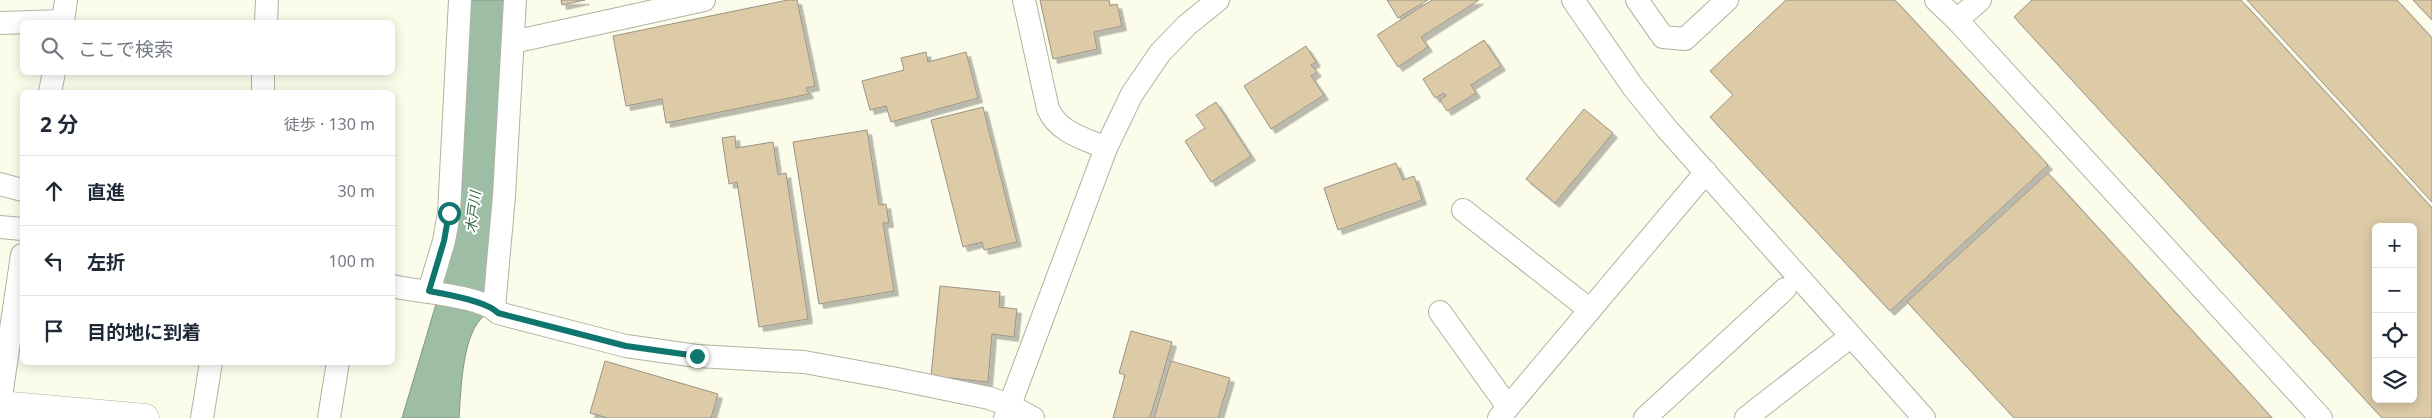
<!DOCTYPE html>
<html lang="ja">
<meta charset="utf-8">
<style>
:root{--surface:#fff;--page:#f6f6f7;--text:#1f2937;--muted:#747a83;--line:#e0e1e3}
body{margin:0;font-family:"Noto Sans","Noto Sans JP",sans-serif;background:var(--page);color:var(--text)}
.controls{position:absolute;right:15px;bottom:15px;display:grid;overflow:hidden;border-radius:8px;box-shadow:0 2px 12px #0003}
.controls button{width:45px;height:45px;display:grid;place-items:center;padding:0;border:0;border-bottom:1px solid var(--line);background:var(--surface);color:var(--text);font:25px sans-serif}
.stop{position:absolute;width:15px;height:15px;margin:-11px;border:4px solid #0f766e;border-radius:50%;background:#fff}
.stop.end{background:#0f766e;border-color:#fff;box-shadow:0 1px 5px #0008}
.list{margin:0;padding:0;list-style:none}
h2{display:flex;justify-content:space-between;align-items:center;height:65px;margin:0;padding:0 20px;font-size:21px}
h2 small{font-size:16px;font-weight:400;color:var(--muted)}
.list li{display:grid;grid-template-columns:32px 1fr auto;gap:15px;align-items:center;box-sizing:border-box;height:70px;padding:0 20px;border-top:1px solid var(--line)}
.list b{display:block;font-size:19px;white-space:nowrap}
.list em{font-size:16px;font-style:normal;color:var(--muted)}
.icon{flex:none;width:28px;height:28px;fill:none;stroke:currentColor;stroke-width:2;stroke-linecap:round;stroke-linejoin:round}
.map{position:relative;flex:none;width:2432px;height:418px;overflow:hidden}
.search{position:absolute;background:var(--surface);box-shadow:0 2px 12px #0003;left:20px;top:20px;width:375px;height:55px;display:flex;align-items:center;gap:12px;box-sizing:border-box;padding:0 18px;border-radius:8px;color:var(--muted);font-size:19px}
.panel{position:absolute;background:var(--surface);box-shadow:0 2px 12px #0003;left:20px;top:90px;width:375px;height:275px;border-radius:8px}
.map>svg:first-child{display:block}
.water{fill:#9dbea4;stroke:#7f9682}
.building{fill:#ddcba7;stroke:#9a9386;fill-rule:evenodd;filter:url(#shadow)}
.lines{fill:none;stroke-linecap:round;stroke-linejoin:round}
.minor-casing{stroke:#b2b2a2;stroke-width:24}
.major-casing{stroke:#b2b2a2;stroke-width:29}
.minor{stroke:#fff;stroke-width:22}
.major{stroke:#fff;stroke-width:28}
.route{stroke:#0f766e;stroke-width:6}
.labels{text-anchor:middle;stroke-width:4;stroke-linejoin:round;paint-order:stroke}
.water-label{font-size:14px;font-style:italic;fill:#316540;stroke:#fff}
</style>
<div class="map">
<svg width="2432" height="418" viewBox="0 0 2432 418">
<defs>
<filter id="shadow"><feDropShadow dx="4.5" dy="4.5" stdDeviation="0" flood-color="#0004"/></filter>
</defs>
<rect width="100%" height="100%" fill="#fcfceb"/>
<path class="water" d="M467,0H507L485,315C462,332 461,390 459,418H402L436,304Z"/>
<g class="building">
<path d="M561,0H585L562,5Z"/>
<path d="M788,0H797L815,86L806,88L809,94L666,123L662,99L626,106L613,36Z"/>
<path d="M1040,0H1109L1110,6L1117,4L1122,26L1094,32L1097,49L1053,59Z"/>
<path d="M1387,0H1428L1398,18Z"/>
<path d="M1432,0H1479L1421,37L1428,47L1398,67L1377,35Z"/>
<path d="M1786,0H1895L2048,165L1890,311L1710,117L1733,95L1710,71Z"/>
<path d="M2032,0H2241L2432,208V418H2382L2014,17ZM2376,227H2413V399H2376Z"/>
<path d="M2247,0H2397L2432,38V202Z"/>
<path d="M2413,0H2432V20Z"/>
<path d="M1484,40L1501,66L1471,85L1476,93L1447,111L1440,100L1446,96L1444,93L1435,98L1423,79Z"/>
<path d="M1306,46L1316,62L1311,65L1317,72L1311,76L1324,95L1271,129L1244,86Z"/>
<path d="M926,52L928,62L966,52L978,98L891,122L886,106L870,110L862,81L904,70L901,58Z"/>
<path d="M1216,102L1251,156L1211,182L1185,141L1205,128L1196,115Z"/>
<path d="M983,107L1017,242L984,250L982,242L963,247L931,120Z"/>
<path d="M1584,109L1613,133L1555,203L1526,179Z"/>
<path d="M867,130L879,205L886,204L889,223H883L894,291L819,304L793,142Z"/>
<path d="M735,136L736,148L773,142L778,175L786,173L808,319L759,327L737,182L729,184L722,138Z"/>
<path d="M1396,163L1403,180L1414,176L1422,200L1338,230L1324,188Z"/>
<path d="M2048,173L2272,418H2014L1907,302Z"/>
<path d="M940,286L1000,292L999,307L1017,309L1014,337L992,334L988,382L931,376Z"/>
<path d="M1131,331L1172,342L1150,418H1113L1125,375L1119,373Z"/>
<path d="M605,361L718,394L711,418H608L590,413Z"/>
<path d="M1171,361L1230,378L1218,418H1154Z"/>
</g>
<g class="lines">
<defs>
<g id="minor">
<path d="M1024,0L1048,109C1059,133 1083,138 1106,148"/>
<path d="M1573,0L1633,87L1667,129L1924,418"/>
<path d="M1637,0L1663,37L1685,39L1727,0"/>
<path d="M1936,0L1957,20"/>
<path d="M1980,0L1957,20L2321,418"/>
<path d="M63,22L66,0"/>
<path d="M266,22L267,0"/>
<path d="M0,23L63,21"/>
<path d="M513,42L704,0"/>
<path d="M50,92L54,72"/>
<path d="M263,92V72"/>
<path d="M0,184L22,190"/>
<path d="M1463,210L1590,310"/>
<path d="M0,227L22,229"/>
<path d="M392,286C417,292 481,295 498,313L626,346L697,356L804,362L892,378L989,398L1009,405L1033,418"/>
<path d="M429,291L444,241L449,213L460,0"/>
<path d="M494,308L504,196L515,0"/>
<path d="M1440,312L1508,407"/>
<path d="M0,403L22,255"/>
<path d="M202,418L211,362"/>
<path d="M329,418L338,362"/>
<path d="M1005,418L1106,148L1132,94L1160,53L1187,25L1218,0"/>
<path d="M1499,418L1706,172"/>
<path d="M1645,418L1785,289"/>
<path d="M1746,418L1850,337"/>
</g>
<path id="major" d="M0,405L145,418"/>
</defs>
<use href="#minor" class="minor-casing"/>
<use href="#major" class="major-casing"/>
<use href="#minor" class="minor"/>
<use href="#major" class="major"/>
</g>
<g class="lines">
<path class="route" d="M449,213L444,241L429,291C446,294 487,301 498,313L626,346L697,356"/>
</g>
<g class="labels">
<g class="water-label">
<text transform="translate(473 212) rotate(-83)" y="5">木戸川</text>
</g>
</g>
</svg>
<div class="controls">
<button>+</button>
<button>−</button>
<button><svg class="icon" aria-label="locate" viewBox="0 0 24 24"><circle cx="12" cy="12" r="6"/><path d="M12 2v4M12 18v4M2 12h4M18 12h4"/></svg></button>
<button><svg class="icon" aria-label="layers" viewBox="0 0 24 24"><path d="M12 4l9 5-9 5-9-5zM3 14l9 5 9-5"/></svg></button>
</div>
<div class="stop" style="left:449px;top:213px"></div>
<div class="stop end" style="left:697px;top:356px"></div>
<div class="search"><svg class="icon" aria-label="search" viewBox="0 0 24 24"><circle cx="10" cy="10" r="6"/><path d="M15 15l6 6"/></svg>ここで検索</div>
<section class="panel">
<h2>2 分<small>徒歩 · 130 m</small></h2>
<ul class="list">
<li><svg class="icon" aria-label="ahead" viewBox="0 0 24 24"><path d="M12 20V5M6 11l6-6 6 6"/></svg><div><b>直進</b></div><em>30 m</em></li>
<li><svg class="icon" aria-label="left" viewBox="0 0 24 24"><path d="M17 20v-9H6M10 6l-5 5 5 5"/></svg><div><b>左折</b></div><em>100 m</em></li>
<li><svg class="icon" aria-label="arrive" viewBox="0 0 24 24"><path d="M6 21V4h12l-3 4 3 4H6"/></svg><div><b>目的地に到着</b></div></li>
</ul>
</section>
</div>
